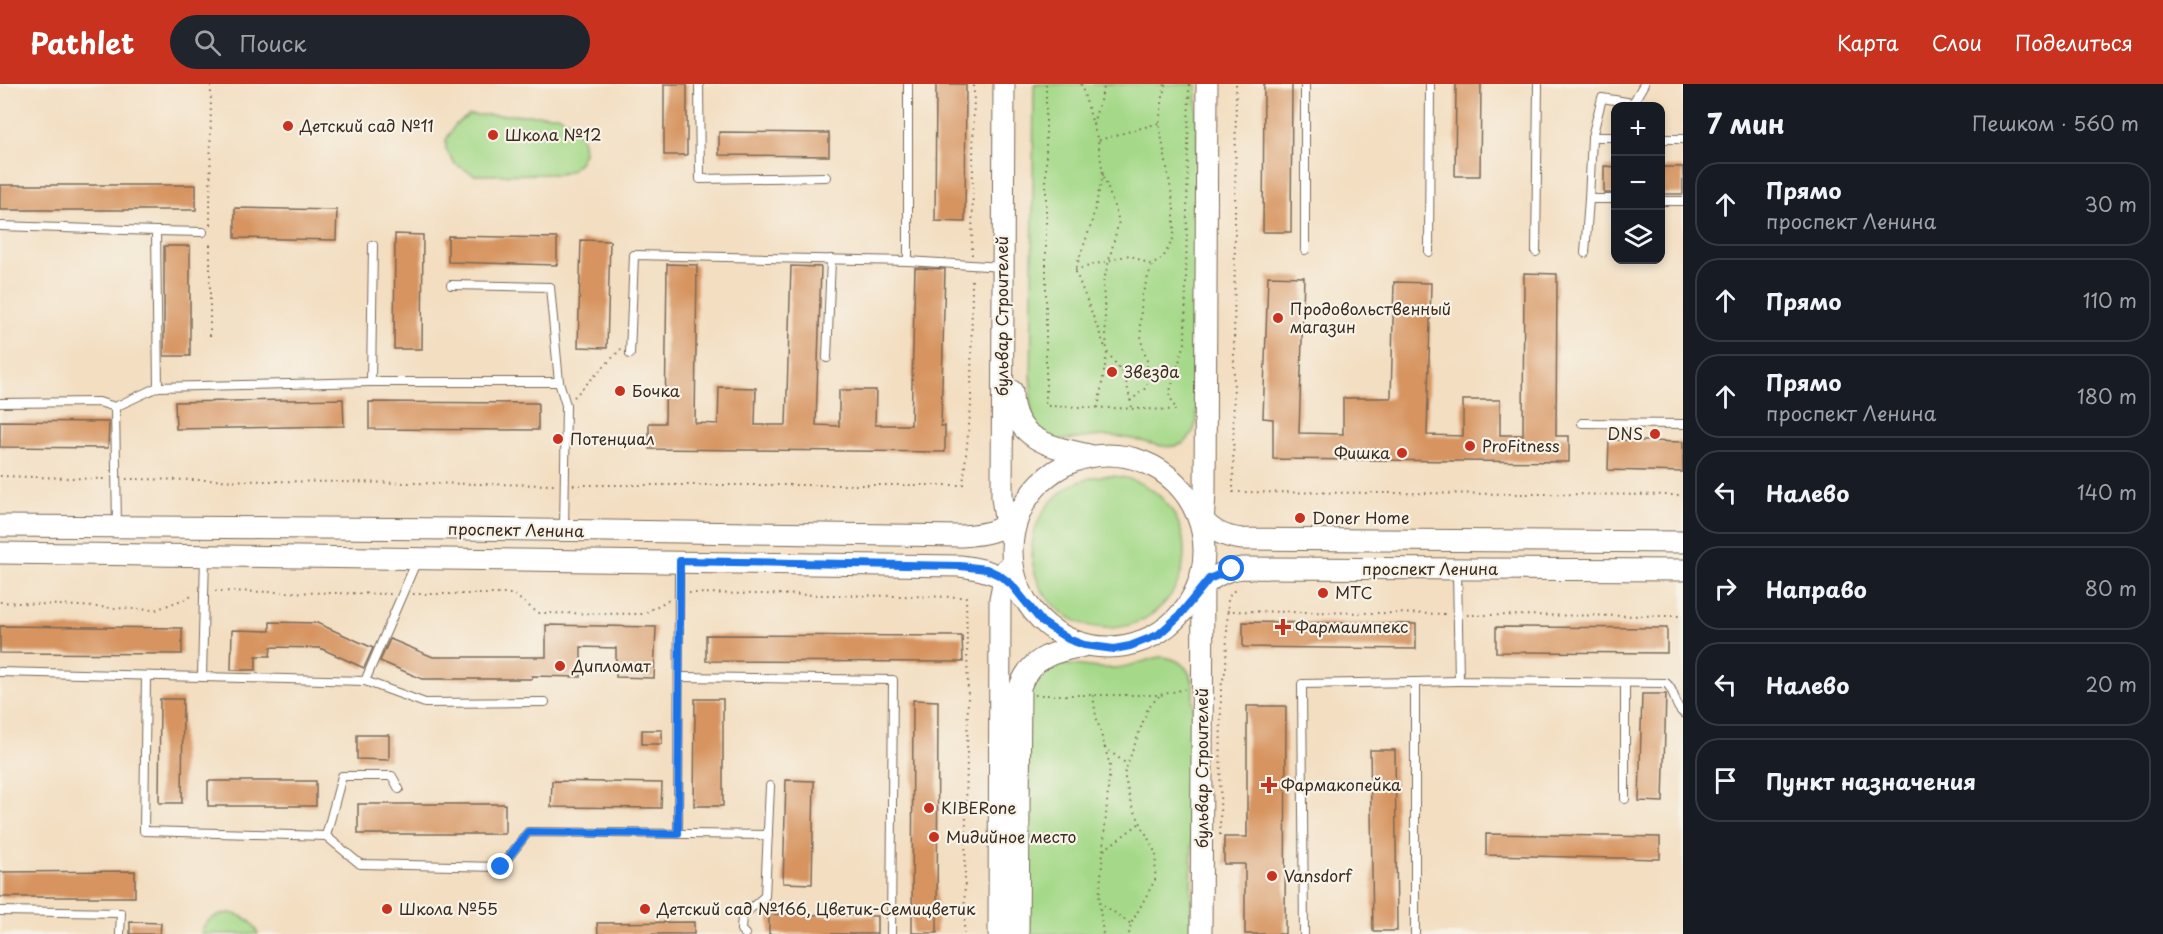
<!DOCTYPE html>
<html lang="ru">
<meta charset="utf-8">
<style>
:root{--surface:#171b24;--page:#20242c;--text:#f1f3f6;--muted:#9ea1a6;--line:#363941;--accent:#c8321e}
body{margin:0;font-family:"Playpen Sans",sans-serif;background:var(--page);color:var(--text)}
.controls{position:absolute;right:18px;top:18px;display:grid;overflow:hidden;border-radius:12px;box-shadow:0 3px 9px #0003}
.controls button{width:54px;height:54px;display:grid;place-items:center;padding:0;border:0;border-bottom:2px solid var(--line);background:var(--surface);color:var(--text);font:30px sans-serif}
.stop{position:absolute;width:18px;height:18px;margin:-14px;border:4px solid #1a73e8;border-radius:50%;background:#fff}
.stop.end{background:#1a73e8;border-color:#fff;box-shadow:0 2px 6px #0008}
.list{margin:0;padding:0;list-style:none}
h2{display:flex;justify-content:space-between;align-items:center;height:78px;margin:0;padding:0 24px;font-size:26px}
h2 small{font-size:20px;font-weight:400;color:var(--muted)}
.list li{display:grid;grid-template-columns:39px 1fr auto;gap:18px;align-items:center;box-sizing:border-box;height:84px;margin:0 12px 12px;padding:0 12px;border:2px solid var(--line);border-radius:24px}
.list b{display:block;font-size:22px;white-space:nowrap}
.list p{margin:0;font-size:20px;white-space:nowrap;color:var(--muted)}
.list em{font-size:20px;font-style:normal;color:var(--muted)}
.icon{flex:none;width:33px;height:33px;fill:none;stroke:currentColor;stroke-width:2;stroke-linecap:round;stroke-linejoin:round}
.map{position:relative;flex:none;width:1683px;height:850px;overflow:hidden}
header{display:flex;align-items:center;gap:36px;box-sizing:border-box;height:84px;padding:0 30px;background:var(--accent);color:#fff}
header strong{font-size:28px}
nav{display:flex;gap:33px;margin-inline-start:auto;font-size:21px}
.search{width:420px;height:54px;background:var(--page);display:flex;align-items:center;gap:15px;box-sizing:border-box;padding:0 21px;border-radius:33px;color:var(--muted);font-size:22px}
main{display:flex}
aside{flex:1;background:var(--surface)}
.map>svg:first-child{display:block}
.green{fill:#a5d989;stroke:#708254;stroke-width:1.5}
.building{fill:#d79461}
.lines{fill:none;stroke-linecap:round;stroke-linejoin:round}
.lane-casing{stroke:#7b6957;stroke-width:10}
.secondary-casing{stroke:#7b6957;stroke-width:23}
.path{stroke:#7b6957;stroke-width:2;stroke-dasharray:1.5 4.5;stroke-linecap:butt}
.lane{stroke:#fff;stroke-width:8}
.secondary{stroke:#fff;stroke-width:21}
.route{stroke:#1a73e8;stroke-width:8}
.poi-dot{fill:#c8321e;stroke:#f7f3e8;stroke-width:2}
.labels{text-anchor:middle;stroke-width:4.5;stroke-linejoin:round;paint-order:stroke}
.poi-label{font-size:16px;fill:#3b2a1e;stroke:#f7f3e8;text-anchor:start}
.street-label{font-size:16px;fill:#3b2a1e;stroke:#f7f3e8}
</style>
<header>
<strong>Pathlet</strong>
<div class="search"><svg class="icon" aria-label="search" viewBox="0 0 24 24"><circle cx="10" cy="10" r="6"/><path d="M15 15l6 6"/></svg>Поиск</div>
<nav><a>Карта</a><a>Слои</a><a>Поделиться</a></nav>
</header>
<main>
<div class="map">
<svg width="1683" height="850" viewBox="0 0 1683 850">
<rect width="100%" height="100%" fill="#f7f3e8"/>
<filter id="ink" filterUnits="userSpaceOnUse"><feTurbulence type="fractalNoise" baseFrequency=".0167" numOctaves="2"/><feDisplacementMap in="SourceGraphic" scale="12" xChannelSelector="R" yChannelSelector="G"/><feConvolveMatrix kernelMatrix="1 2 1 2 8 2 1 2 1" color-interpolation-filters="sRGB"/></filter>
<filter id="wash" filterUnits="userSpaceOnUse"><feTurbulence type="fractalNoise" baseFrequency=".008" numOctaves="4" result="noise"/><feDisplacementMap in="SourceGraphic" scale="24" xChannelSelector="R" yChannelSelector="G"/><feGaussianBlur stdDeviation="1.35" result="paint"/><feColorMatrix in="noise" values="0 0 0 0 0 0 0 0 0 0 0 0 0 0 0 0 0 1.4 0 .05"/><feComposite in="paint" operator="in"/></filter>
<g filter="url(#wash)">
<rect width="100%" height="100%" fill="#f3dec1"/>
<g class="green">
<path d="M1034,0H1197V337C1194,346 1191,355 1182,360C1169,366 1153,360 1141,357C1129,354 1116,352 1104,352C1083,352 1059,363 1040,347C1033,341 1032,330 1031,321Z"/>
<path d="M469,31H558L574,40L583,58L584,69L580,77L571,86L560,90L475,91L455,80L446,66V56L455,41Z"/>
<circle cx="1108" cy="468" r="76"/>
<path d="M1160,573C1178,573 1191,584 1193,602L1191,850H1029L1028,611C1039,562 1082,588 1115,584C1130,583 1145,576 1160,573Z"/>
<path d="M230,829C244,832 253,836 258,850H201C204,835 216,831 230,829Z"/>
</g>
<g id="blocks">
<g class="building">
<rect x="664" y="0" width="23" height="71"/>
<path d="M936,0H966L965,138L935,137Z"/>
<path d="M1264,0H1292L1291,148H1263Z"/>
<path d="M1456,0H1481L1480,92H1455Z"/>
<path d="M719,48L829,49V72L719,71Z"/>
<path d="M1604,82L1616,83V109H1604Z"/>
<rect x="1660" y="83" width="23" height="27"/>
<rect x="0" y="101" width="196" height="25"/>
<path d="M235,124L337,126L336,156L235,154Z"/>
<path d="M395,150L423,151L422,265H394Z"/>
<path d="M448,152L557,154V181L448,178Z"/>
<path d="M581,156L610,157L607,264L578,263Z"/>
<rect x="164" y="162" width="26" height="110"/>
<path d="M667,180L697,181L695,339L718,340L719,303L756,304L755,341H786L791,182L821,183L816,341L839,342V306H876L875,341H911L915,184L945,185L941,342H945V368L649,365V339H665Z"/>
<path d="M1524,189L1557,190L1556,352H1569V378L1273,375V335L1263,334L1268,192L1304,193L1299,349L1343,350V314H1391L1394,198L1431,199L1427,351L1463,352V316H1500V351H1523Z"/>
<path d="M343,315L344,342L176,345L175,318Z"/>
<path d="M369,318L538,319V346L369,345Z"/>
<path d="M0,337L109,338L108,364L0,363Z"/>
<path d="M1609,356L1683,358V388L1608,386Z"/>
<path d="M270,538L317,539L373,564L364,584L320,564L271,563L270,572H256V586H231L232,546L270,547Z"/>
<path d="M1243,538L1416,540V565L1243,563Z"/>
<path d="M546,541L656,543L654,594L616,593V564L581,563V593L532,592V595H422L380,577L390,555L433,573H546Z"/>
<path d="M0,542L182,544V570L0,569Z"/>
<path d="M1496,543L1667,544V569L1496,568Z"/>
<path d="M706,551L962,552L963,578L706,577Z"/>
<path d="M1642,610H1666L1663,718L1639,717Z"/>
<path d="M160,615H183L182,719H159Z"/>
<path d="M695,615H723V722H694Z"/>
<path d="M913,616L938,617L937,849H912Z"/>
<path d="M1247,622H1286L1285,850H1245V780H1224V753H1247Z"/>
<rect x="642" y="646" width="20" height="14"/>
<path d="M357,651H389V676L357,675Z"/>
<path d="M1370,666H1395L1397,847H1373Z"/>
<path d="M786,696L814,697L812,800L783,799Z"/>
<rect x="208" y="697" width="108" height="25"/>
<path d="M552,697L662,699L661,724L551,723Z"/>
<rect x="358" y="720" width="147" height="30"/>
<path d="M1486,750L1660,753V775L1486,771Z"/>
<path d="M135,787V813H0V788Z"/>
<path d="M769,830L877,832V850H769Z"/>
<path d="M130,838L161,839L160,850H130Z"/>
<path d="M694,838V850H598L597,839Z"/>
</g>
</g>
</g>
<g filter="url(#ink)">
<use href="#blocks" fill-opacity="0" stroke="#7b6957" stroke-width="1.5"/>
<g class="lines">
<defs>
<g id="lane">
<path d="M699,0L700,95L826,93"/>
<path d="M1592,53L1602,14L1633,19L1644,0"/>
<path d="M1616,53H1592L1589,115H1616"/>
<path d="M1660,55H1683"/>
<path d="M1660,117H1683"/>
<path d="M0,142L156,147L158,303"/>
<path d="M156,147L203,148"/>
<path d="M1305,166V0"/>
<path d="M1429,168L1430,0"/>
<path d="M1536,168L1538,0"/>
<path d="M1585,169L1589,115"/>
<path d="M908,177V0"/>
<path d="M451,201L550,203L559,298"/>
<path d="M630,270L634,171L908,177L1002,183"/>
<path d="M827,274L831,175"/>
<path d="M371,298L373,161"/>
<path d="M0,319L99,318L115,323L117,442"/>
<path d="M115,323L158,303L371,298H559L566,321L564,445"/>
<path d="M1582,339L1683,340"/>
<path d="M1457,487L1459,597L1666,599C1676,607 1673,621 1683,629"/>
<path d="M0,588L202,593L205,472"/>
<path d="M146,592L144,747L326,752L360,780L501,783L528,748L768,751"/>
<path d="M202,593L365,597L425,619L545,618"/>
<path d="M679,593L893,596L891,850"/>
<path d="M365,597L417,476"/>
<path d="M1625,599V715"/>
<path d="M678,750L679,481"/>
<path d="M326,752L342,692H392L399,705"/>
<path d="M0,827L121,829L120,850"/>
<path d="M745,850L741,846L742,832L765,812L770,702"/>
<path d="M1304,850L1302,600L1415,598"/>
<path d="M1415,850V598L1459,597"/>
</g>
<g id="secondary">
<path d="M1004,0L1002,413L1007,449"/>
<path d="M1012,307C1011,355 1050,363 1089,371"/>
<circle cx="1108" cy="467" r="96"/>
<path d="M1197,428C1208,445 1222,453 1242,455L1683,458"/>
<path d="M1203,440L1205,409L1207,0"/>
<path d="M0,442L462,445L961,452C992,450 1003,447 1022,423"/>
<path d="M0,469L960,482C990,486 1002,490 1022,513"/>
<path d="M1195,511C1209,495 1222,486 1243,484L1683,486"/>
<path d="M999,850L1000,515L1006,485"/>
<path d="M1018,850L1020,603C1030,573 1056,567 1084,562"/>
<path d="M1201,850L1203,497"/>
</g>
</defs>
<use href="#lane" class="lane-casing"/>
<use href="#secondary" class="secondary-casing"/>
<g class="path">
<path d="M1046,0V322L1176,326L1169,310L1185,259L1189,0"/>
<path d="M1081,0L1098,57L1103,90L1119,137L1103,200L1107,268L1125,292L1132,324"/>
<path d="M1236,0L1233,408L1683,411"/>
<path d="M1093,40L1105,0"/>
<path d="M1099,56L1159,39"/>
<path d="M1103,90L1091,141L1075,186L1105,263"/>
<path d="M210,141L211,0"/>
<path d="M972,171L974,0"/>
<path d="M1075,186L1129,171L1152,181"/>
<path d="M210,252V156"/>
<path d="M574,313L621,265"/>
<path d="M1130,317L1147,303V277L1142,261L1140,241L1142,211L1152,181L1163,174L1174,153V123L1159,39L1165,0"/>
<path d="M1098,324L1107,269"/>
<path d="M0,392L105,395"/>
<path d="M126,395L555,401"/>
<path d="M573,401H963L971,321L972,192"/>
<path d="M215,507L392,510"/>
<path d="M689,509L966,513L968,612L964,850"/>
<path d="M413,510H513L538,529L643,530L670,515"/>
<path d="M0,518L155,526L195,511"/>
<path d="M1227,527L1449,530"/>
<path d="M1467,531L1683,532"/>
<path d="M1035,611H1160L1185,605"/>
<path d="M1093,611L1096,632L1110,682L1099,817L1103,850"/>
<path d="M1104,663L1128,681"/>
<path d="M1220,751L1221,603L1226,584L1228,514L1237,503"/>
<path d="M1104,766L1140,739"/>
<path d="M1099,818L1131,840"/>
<path d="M1129,850L1131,840L1155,796L1156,770L1131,720L1124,690L1148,624L1160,611"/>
</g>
<use href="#lane" class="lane"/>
<use href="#secondary" class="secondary"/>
</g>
</g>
<g class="lines" filter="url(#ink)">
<path class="route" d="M501,783L528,748L678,750L680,477L960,482L986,485L999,491L1011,500L1042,538L1068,555L1084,561L1114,565L1130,562L1158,551L1179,532L1209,495L1232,485"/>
</g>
<g class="poi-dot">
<circle cx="288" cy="42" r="6"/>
<circle cx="493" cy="51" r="6"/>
<circle cx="1278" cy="234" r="6"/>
<circle cx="1112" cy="288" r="6"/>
<circle cx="620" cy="307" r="6"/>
<circle cx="1655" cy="350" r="6"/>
<circle cx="558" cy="355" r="6"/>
<circle cx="1470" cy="362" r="6"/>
<circle cx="1402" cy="369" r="6"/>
<circle cx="1300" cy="434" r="6"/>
<circle cx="1323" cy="509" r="6"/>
<path d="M1280 534h6v6h6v6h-6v6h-6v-6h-6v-6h6z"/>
<circle cx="560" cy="582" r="6"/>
<path d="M1266 692h6v6h6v6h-6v6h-6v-6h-6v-6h6z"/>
<circle cx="929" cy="724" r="6"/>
<circle cx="934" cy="753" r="6"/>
<circle cx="1272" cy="792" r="6"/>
<circle cx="387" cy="825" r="6"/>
<circle cx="645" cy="825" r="6"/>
</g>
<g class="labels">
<g class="poi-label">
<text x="300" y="48">Детский сад №11</text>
<text x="505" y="57">Школа №12</text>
<text x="1290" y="231">Продовольственный<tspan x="1290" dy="18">магазин</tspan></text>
<text x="1124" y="294">Звезда</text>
<text x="632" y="313">Бочка</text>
<text x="1643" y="356" text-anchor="end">DNS</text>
<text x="570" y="361">Потенциал</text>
<text x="1482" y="368">ProFitness</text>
<text x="1390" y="375" text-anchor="end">Фишка</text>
<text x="1312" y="440">Doner Home</text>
<text x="1335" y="515">МТС</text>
<text x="1295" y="549">Фармаимпекс</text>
<text x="572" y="588">Дипломат</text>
<text x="1281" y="707">Фармакопейка</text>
<text x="941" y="730">KIBERone</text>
<text x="946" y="759">Мидийное место</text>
<text x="1284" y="798">Vansdorf</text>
<text x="399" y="831">Школа №55</text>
<text x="657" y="831">Детский сад №166, Цветик-Семицветик</text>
</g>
<g class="street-label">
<text transform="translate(1002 232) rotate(-90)" y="6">бульвар Строителей</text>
<text transform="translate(516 446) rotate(1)" y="6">проспект Ленина</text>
<text x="1430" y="491">проспект Ленина</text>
<text transform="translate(1202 684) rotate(-90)" y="6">бульвар Строителей</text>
</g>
</g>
</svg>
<div class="controls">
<button>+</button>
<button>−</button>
<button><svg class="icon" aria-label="layers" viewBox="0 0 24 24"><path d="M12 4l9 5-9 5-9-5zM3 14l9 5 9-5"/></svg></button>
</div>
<div class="stop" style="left:1232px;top:485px"></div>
<div class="stop end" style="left:501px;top:783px"></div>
</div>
<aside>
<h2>7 мин<small>Пешком · 560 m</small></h2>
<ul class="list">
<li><svg class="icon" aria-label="ahead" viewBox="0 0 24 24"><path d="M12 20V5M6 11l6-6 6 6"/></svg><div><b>Прямо</b><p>проспект Ленина</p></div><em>30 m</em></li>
<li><svg class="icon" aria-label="ahead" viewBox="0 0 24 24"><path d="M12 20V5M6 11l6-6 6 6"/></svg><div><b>Прямо</b></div><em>110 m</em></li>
<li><svg class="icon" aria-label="ahead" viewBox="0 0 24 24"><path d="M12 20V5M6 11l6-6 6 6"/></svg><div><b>Прямо</b><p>проспект Ленина</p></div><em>180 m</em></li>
<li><svg class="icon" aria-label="left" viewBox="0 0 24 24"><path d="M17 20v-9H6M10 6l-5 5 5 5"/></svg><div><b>Налево</b></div><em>140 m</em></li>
<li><svg class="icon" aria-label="right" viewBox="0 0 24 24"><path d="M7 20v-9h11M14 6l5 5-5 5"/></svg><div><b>Направо</b></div><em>80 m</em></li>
<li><svg class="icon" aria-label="left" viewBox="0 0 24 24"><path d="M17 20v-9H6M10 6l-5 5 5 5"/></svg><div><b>Налево</b></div><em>20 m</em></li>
<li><svg class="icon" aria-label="arrive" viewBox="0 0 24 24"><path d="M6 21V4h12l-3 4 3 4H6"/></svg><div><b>Пункт назначения</b></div></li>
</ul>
</aside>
</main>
